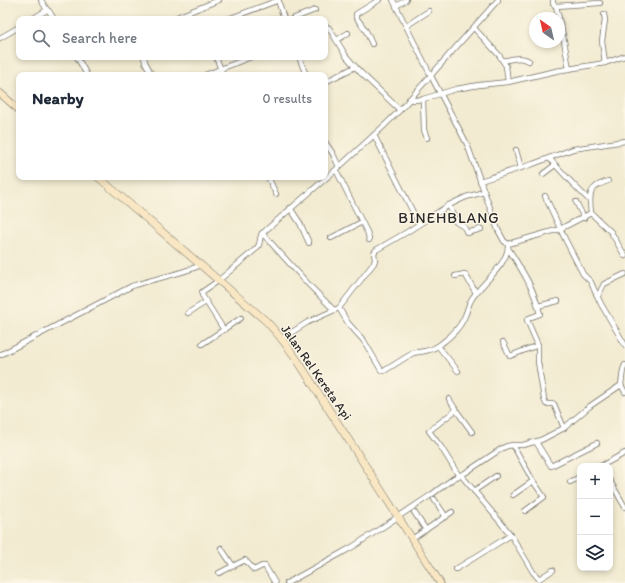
<!DOCTYPE html>
<meta charset="utf-8">
<style>
:root{--surface:#fff;--page:#f2f2f3;--text:#1f2937;--muted:#747a83;--line:#e0e1e3}
body{margin:0;font-family:Itim,sans-serif;background:var(--page);color:var(--text)}
.controls{position:absolute;right:12px;bottom:12px;display:grid;overflow:hidden;border-radius:8px;box-shadow:0 2px 6px #0003}
.controls button{width:36px;height:36px;display:grid;place-items:center;padding:0;border:0;border-bottom:1px solid var(--line);background:var(--surface);color:var(--text);font:20px sans-serif}
.compass{position:absolute;left:529px;top:12px;width:36px;height:36px;border-radius:50%;background:var(--surface);box-shadow:0 2px 6px #0003;rotate:326deg}
.list{margin:0;padding:0;list-style:none}
h2{display:flex;justify-content:space-between;align-items:center;height:52px;margin:0;padding:0 16px;font-size:17px}
h2 small{font-size:13px;font-weight:400;color:var(--muted)}
.icon{flex:none;width:22px;height:22px;fill:none;stroke:currentColor;stroke-width:2;stroke-linecap:round;stroke-linejoin:round}
.map{position:relative;flex:none;width:625px;height:583px;overflow:hidden}
.search{position:absolute;background:var(--surface);box-shadow:0 2px 6px #0003;left:16px;top:16px;width:312px;height:44px;display:flex;align-items:center;gap:10px;box-sizing:border-box;padding:0 14px;border-radius:8px;color:var(--muted);font-size:15px}
.panel{position:absolute;background:var(--surface);box-shadow:0 2px 6px #0003;left:16px;top:72px;width:312px;height:108px;border-radius:8px}
.map>svg:first-child{display:block}
.lines{fill:none;stroke-linecap:round;stroke-linejoin:round}
.street-casing{stroke:#716e65;stroke-width:6}
.secondary-casing{stroke:#716e65;stroke-width:8}
.street{stroke:#fff;stroke-width:4.5}
.secondary{stroke:#f9e7c3;stroke-width:7}
.labels{text-anchor:middle;stroke-width:3;stroke-linejoin:round;paint-order:stroke}
.street-label{font-size:13px;fill:#2b2b2b;stroke:#fcf5e5}
.quarter-label{font-size:15px;letter-spacing:1px;fill:#2b2b2b;stroke:#fcf5e5}
</style>
<div class="map">
<svg width="625" height="583" viewBox="0 0 625 583">
<rect width="100%" height="100%" fill="#fcf5e5"/>
<filter id="ink" filterUnits="userSpaceOnUse"><feTurbulence type="fractalNoise" baseFrequency=".025" numOctaves="2"/><feDisplacementMap in="SourceGraphic" scale="8" xChannelSelector="R" yChannelSelector="G"/><feConvolveMatrix kernelMatrix="1 2 1 2 8 2 1 2 1" color-interpolation-filters="sRGB"/></filter>
<filter id="wash" filterUnits="userSpaceOnUse"><feTurbulence type="fractalNoise" baseFrequency=".012" numOctaves="4" result="noise"/><feDisplacementMap in="SourceGraphic" scale="16" xChannelSelector="R" yChannelSelector="G"/><feGaussianBlur stdDeviation="0.9" result="paint"/><feColorMatrix in="noise" values="0 0 0 0 0 0 0 0 0 0 0 0 0 0 0 0 0 1.4 0 .05"/><feComposite in="paint" operator="in"/></filter>
<g filter="url(#wash)">
<rect width="100%" height="100%" fill="#f2ebd1"/>
</g>
<g filter="url(#ink)">
<g class="lines">
<defs>
<g id="street">
<path d="M41,0L47,10"/>
<path d="M278,0L284,19"/>
<path d="M393,0L431,76L467,144L498,230L504,241L508,244L560,229L591,213C589,195 588,187 608,181"/>
<path d="M553,0V4L556,6L559,18"/>
<path d="M396,6L406,0"/>
<path d="M556,6L600,3"/>
<path d="M604,14L605,20L602,41L605,63"/>
<path d="M32,19L47,10L49,11L54,19"/>
<path d="M172,19L219,0"/>
<path d="M228,19L279,0"/>
<path d="M292,19L315,10"/>
<path d="M559,19L563,35L569,69"/>
<path d="M325,26L329,28L346,56L360,72L400,110"/>
<path d="M406,26L429,11"/>
<path d="M474,28L499,55L506,66L508,82"/>
<path d="M0,38L19,27"/>
<path d="M337,40L348,33"/>
<path d="M372,44L366,31L356,17V14L379,0"/>
<path d="M77,57L87,75"/>
<path d="M144,57L145,62L152,75"/>
<path d="M216,57L223,75"/>
<path d="M299,57L306,75"/>
<path d="M503,61C512,59 521,56 529,61"/>
<path d="M205,75L251,57"/>
<path d="M325,82L355,67"/>
<path d="M409,99L415,100L423,99L456,89L479,85L508,82L556,71L605,63L625,56"/>
<path d="M423,99L424,130L427,138"/>
<path d="M374,135L419,224"/>
<path d="M325,142L333,154L339,167"/>
<path d="M516,150L521,168"/>
<path d="M549,158L573,184L589,200"/>
<path d="M336,170L368,234L369,240"/>
<path d="M543,174L555,165"/>
<path d="M268,177L276,194"/>
<path d="M480,181L533,164L573,149L625,141"/>
<path d="M545,196L565,239L583,274L591,282L593,287L601,304L625,345"/>
<path d="M576,202L584,218"/>
<path d="M449,205L456,222L464,227L467,233L481,229"/>
<path d="M290,208L300,223L309,243"/>
<path d="M591,213L611,232L625,256"/>
<path d="M262,233L310,286L334,310"/>
<path d="M331,238L362,222"/>
<path d="M508,248C522,270 534,288 540,314L529,318L527,320L538,345V362L544,399L546,404H554L564,428"/>
<path d="M455,276L465,274L476,293"/>
<path d="M598,296L604,284L625,274"/>
<path d="M538,306L558,301"/>
<path d="M339,308L348,323L364,341L381,370L384,371L413,353C417,352 421,352 425,351C431,350 437,347 442,343C450,337 460,327 464,318C467,312 468,306 471,300C481,283 509,265 508,244"/>
<path d="M188,313L206,302"/>
<path d="M224,330L202,295V292L218,281L256,249L259,245L261,235L266,230L339,167L385,125L400,110L498,0"/>
<path d="M281,339L308,322L339,308L374,263L375,260L374,253L376,250L407,232L449,205L466,197L484,192"/>
<path d="M503,342L510,356L538,345"/>
<path d="M202,344L241,318"/>
<path d="M438,346L458,371"/>
<path d="M0,355L132,286C155,278 179,275 201,265"/>
<path d="M621,385L625,392"/>
<path d="M449,399L456,410"/>
<path d="M536,442L551,466L597,443"/>
<path d="M513,445L533,481L544,497L525,511"/>
<path d="M601,466L625,453"/>
<path d="M461,475L511,535L533,572L539,579L553,570"/>
<path d="M459,476L441,447L429,431L456,410L472,432"/>
<path d="M610,481L625,507"/>
<path d="M570,482L580,477"/>
<path d="M474,491L496,476"/>
<path d="M513,495L533,481"/>
<path d="M434,499L446,517"/>
<path d="M414,512L426,530"/>
<path d="M412,539L452,512"/>
<path d="M221,548L233,566"/>
<path d="M456,569L511,535"/>
<path d="M219,573L245,560L254,570L262,566H265L275,583"/>
<path d="M287,583L338,555L354,546L431,495L454,478L465,473L501,449L507,446L513,445H523L541,440L564,428L590,406L621,385L623,370L625,365"/>
</g>
<g id="secondary">
<path d="M0,93L19,110"/>
<path d="M98,177L266,321C292,348 311,382 331,413C368,469 404,526 440,583"/>
</g>
</defs>
<use href="#street" class="street-casing"/>
<use href="#secondary" class="secondary-casing"/>
<use href="#street" class="street"/>
<use href="#secondary" class="secondary"/>
</g>
</g>
<g class="labels">
<g class="street-label">
<text transform="translate(317 372) rotate(55)" y="5">Jalan Rel Kereta Api</text>
</g>
<g class="quarter-label">
<text x="449" y="223">BINEHBLANG</text>
</g>
</g>
</svg>
<div class="controls">
<button>+</button>
<button>−</button>
<button><svg class="icon" aria-label="layers" viewBox="0 0 24 24"><path d="M12 4l9 5-9 5-9-5zM3 14l9 5 9-5"/></svg></button>
</div>
<svg class="compass" viewBox="-18 -18 36 36"><path d="M0-13l5 13h-10z" fill="#e53935"/><path d="M0 13l5-13h-10z" fill="#747a83"/></svg>
<div class="search"><svg class="icon" aria-label="search" viewBox="0 0 24 24"><circle cx="10" cy="10" r="6"/><path d="M15 15l6 6"/></svg>Search here</div>
<section class="panel">
<h2>Nearby<small>0 results</small></h2>
<ul class="list">
</ul>
</section>
</div>
